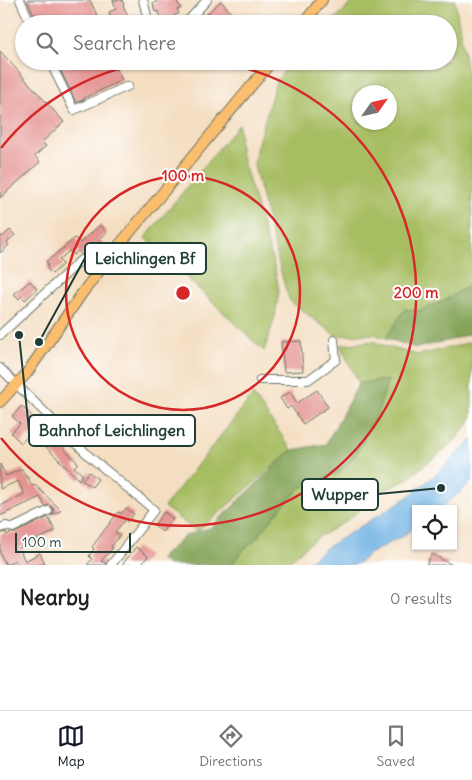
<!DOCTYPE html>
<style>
:root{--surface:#fff;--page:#f6f6f6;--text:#202124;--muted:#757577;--line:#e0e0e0;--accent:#111827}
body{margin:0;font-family:Delius,sans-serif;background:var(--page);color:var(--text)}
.controls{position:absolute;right:15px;bottom:15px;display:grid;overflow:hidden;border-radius:0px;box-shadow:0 1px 4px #0004}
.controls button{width:45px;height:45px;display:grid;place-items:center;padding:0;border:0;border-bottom:1px solid var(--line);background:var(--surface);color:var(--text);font:25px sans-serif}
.compass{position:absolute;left:352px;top:85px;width:45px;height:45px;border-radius:50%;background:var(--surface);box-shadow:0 1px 4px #0004;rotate:56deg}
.scale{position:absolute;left:15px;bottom:12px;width:116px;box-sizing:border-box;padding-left:5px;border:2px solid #1f3d34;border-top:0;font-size:14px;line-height:18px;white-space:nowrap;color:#1f3d34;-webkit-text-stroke:4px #fff;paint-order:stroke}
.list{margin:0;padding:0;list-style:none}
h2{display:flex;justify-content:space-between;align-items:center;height:65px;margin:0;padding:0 20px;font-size:21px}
h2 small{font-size:16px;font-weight:400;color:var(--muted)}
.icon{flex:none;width:28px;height:28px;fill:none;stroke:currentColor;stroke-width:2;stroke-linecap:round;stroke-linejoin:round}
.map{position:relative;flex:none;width:472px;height:565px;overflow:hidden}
.search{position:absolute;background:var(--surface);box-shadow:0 1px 4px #0004;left:15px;right:15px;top:15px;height:55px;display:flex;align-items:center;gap:12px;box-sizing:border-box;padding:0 18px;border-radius:28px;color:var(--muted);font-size:19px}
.sheet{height:145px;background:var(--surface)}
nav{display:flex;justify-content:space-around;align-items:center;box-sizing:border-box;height:70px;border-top:1px solid var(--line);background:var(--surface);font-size:14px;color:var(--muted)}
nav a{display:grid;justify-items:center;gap:2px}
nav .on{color:var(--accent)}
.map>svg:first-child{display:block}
.green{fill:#a7bd62;stroke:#637d4b;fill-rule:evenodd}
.forest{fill:#85a458;stroke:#527046}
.water{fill:#6cb0e2;stroke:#46768b}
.building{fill:#e49390}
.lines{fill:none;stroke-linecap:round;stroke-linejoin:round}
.minor-casing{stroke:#6a7565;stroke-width:10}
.major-casing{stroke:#6a7565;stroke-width:12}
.minor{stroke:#fff;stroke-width:8}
.major{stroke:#fbbd6e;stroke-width:10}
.ring{fill:none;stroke:#d62828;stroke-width:2.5}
.centre{fill:#d62828;stroke:#fff;stroke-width:2.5}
.ring-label{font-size:15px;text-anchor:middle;font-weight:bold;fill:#d62828;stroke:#fff;stroke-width:4;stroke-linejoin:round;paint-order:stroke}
.leader{fill:none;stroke:#1f3d34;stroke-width:2}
.callout-dot{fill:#1f3d34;stroke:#fff;stroke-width:2}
.callout{fill:#fff;stroke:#1f3d34;stroke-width:2}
.callout-label{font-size:16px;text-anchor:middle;font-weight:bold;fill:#1f3d34}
</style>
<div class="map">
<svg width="472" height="565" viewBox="0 0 472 565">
<rect width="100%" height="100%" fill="#fff"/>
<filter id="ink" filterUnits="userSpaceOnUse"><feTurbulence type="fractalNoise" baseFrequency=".02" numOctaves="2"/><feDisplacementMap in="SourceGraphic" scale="10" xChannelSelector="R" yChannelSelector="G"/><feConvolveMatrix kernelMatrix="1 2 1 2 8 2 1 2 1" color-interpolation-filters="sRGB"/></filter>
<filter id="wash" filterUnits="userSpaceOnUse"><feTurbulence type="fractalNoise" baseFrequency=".0096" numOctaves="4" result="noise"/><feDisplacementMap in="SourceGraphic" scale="20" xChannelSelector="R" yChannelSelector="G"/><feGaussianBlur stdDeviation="1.12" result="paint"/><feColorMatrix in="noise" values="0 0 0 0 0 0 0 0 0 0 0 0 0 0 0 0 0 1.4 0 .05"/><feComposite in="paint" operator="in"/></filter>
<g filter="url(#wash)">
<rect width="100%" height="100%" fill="#f4dec1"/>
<g class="green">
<path d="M355,0H455L470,91L472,90V285H469L445,301L418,311L405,309L386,338L374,334L336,336L290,301L285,287L254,166L256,150L276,81L292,61H448V24H329ZM360,92H390V122H360Z"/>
<path d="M239,124L240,150L275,269L279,291L275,316L264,351L145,238Z"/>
<path d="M373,341L385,346L418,355L457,346L472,341V419L455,441L406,480L383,491L345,522L315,539L284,565H231L245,548L257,538L281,508L300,488L340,472L354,457L378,412L387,380L359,383L340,345Z"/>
<path d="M253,395L292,450L197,532L164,507Z"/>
</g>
<g class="forest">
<path d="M469,285H472V333L451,340L416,348L386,338L405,309L418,311L444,301Z"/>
<path d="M388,380L378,412L354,457L340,472L300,488L281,508L257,538L245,548L231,565H168L160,559L186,535L210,528L292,450L326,444L359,383Z"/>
</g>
<path class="water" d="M472,440V481L463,490L439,509H416V526L403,536L369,554L361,561L354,565H304L329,546L406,498L434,476Z"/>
<g id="blocks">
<g class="building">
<path d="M27,0H90L101,24H38Z"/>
<path d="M113,0H122L124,5H123L131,24H114L109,12L116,9Z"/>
<path d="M156,0H176L181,8L177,10L179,13L164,22L158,11L155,12L153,3L157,2Z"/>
<path d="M221,1L232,14L221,24H196Z"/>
<path d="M0,51L64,122L42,142L46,146L35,156L40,162L0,198Z"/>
<path d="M56,61H113L122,80L84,98L85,99L78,102H76Z"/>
<path d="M100,225L107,232L99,240L104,244L99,250L94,244L82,255L78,251L73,255L69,251L59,260L63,264L52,274L47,269L48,267L47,266L48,264L46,262L75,238L80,243Z"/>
<path d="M10,230L15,235L7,242L9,245L0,253V235L2,237Z"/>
<path d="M30,281L37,289L25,300L22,296L19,299L14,294Z"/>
<path d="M301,341L303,371L284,372L281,342Z"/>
<path d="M317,390L328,407L303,424L291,406L287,409L280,398L290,392L297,403Z"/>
<path d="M22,406L41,426L37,430L51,443L55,439L78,463L74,467L83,475L79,480L40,441L38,443L29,435L21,443L11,433L20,424L12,416Z"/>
<path d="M0,464L6,476L22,469L26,477H28L32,486L35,485L61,510L51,516L54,512L53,508L49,505L45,506L40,497L0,516V506L24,494L18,481L0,489Z"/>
<path d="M89,472L98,479L92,487L82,480Z"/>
<path d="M126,508L134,514L127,522L125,520L115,532L120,535L111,547L113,548L101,561L106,563L105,565H87L92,559L89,556L94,549L92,547L118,512L121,514Z"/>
<path d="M164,512L173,519L162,532L154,525Z"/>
<path d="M48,517L55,531L19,548L25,561L40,553L45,563L40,565H16L17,564L15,560L6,565L0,553V534L6,532L7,535L10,533H15Z"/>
<path d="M136,547L148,556L141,565H122Z"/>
<path d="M432,554L452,565H426Z"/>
</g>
</g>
</g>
<g filter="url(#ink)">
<use href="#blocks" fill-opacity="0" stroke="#6a7565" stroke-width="1"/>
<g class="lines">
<defs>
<g id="minor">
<path d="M20,0L31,24"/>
<path d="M143,0L149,24"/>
<path d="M185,24L207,0"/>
<path d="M46,61L51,64L74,110L128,86"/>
<path d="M0,335L81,260"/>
<path d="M0,368L89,456L154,510L111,565"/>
<path d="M260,380H308L336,360L334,340"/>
<path d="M0,528L6,526L13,528L48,511"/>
</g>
<g id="major">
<path d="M303,24L322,0"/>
<path d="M0,402L27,373L83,292L120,244L272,61"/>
</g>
</defs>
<use href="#minor" class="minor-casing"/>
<use href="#major" class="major-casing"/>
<use href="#minor" class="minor"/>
<use href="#major" class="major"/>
</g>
</g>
<g class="ring">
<circle cx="183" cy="293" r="117"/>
<path d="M1 148A233 233 0 0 1 159 61M207 61A233 233 0 1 1 1 438"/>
</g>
<circle cx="183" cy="293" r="8" class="centre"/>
<g class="ring-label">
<text x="183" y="181">100 m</text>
<text x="416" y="298">200 m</text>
</g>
<path class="leader" d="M39 342L85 258M19 335L29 430M441 488L378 494"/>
<g class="callout-dot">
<circle cx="39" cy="342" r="5"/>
<circle cx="19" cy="335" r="5"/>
<circle cx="441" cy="488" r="5"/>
</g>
<g class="callout">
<rect x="85" y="243" width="121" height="31" rx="5"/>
<rect x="29" y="415" width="166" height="31" rx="5"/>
<rect x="302" y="479" width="76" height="31" rx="5"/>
</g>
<g class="callout-label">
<text x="145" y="264">Leichlingen Bf</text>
<text x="112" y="436">Bahnhof Leichlingen</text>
<text x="340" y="500">Wupper</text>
</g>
</svg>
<div class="controls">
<button><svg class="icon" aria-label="locate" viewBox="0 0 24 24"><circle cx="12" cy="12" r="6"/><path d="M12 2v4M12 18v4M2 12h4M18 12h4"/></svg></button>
</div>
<svg class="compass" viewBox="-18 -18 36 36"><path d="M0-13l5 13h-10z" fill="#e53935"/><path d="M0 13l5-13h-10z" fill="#757577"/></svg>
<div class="scale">100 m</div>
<div class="search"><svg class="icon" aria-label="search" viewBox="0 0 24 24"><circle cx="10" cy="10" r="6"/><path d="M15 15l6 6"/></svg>Search here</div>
</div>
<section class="sheet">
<h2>Nearby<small>0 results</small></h2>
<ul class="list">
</ul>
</section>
<nav>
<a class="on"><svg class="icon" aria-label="map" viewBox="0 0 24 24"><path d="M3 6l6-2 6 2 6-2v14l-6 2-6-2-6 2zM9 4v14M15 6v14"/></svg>Map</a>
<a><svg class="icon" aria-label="directions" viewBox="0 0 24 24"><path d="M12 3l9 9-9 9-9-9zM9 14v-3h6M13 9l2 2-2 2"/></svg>Directions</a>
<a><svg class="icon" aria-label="saved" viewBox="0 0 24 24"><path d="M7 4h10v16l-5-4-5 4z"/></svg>Saved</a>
</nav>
